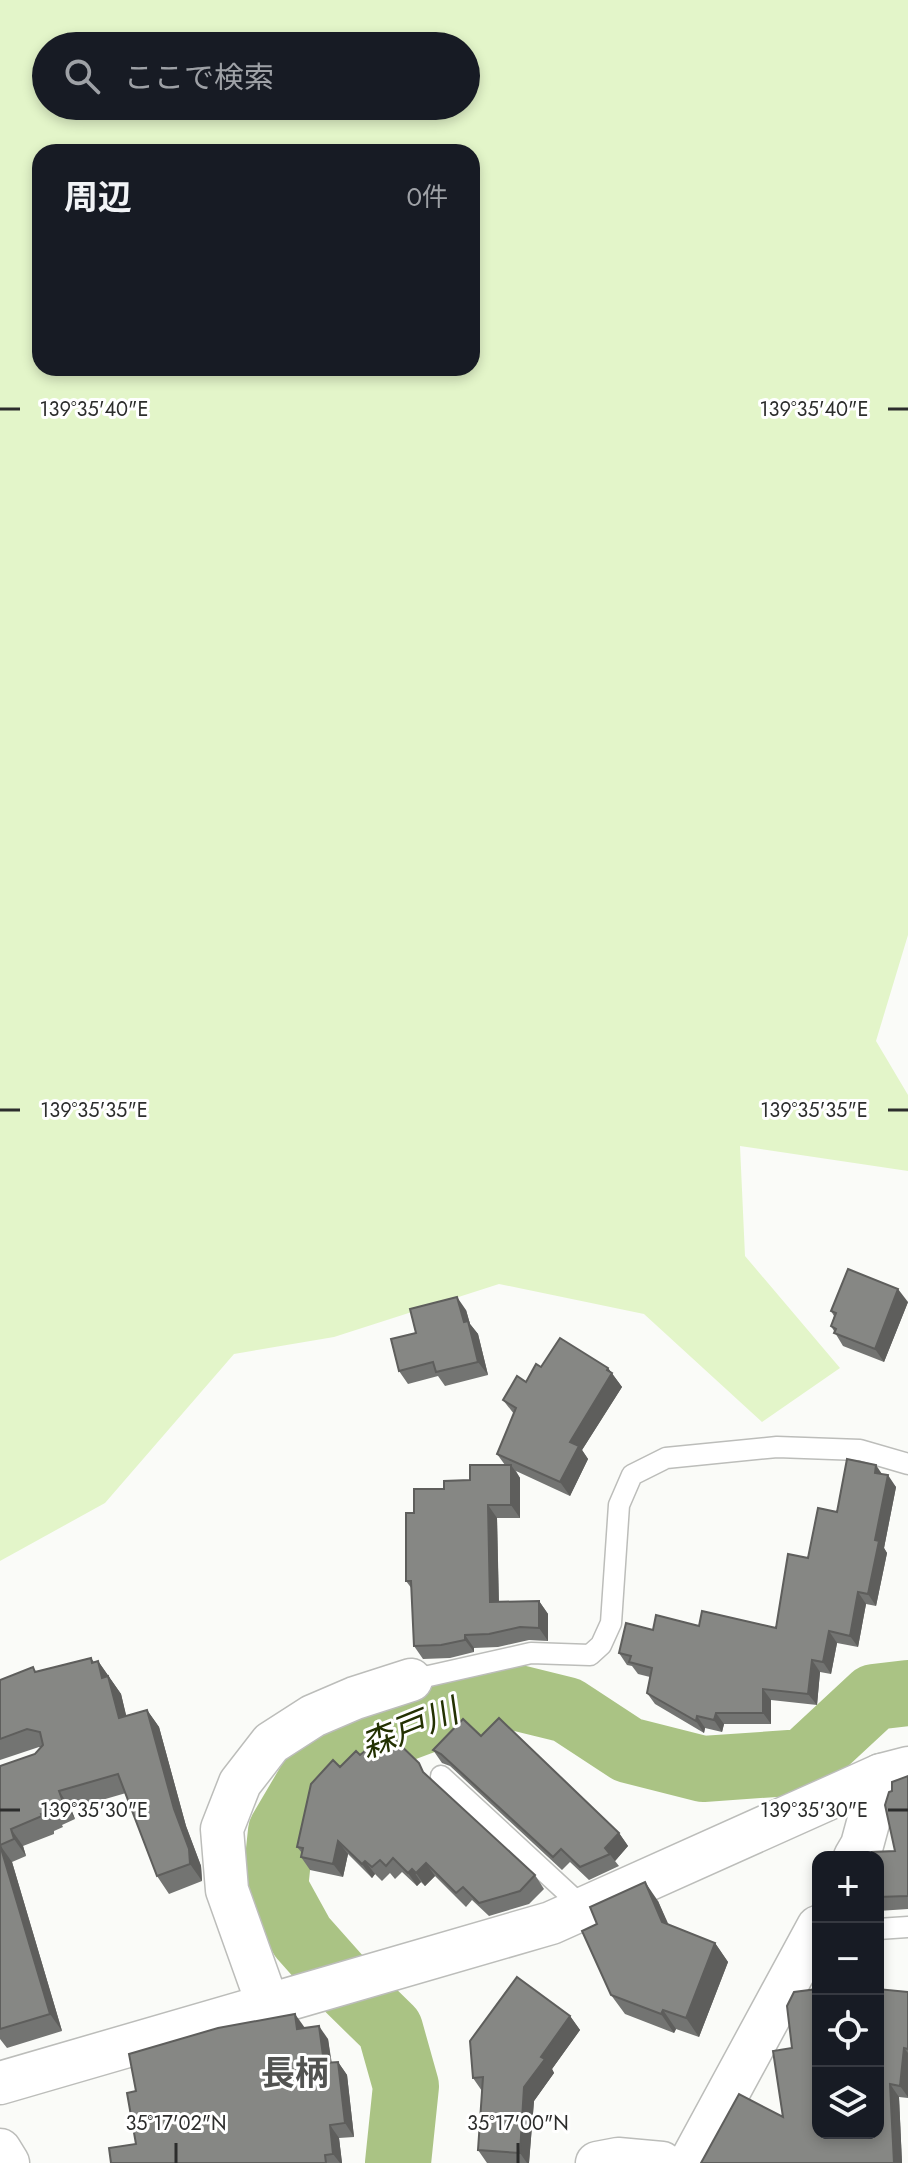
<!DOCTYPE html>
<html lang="ja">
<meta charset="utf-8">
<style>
:root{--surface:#171b24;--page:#242831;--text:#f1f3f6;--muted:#9ea1a6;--line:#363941}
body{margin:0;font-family:Jost,"Noto Sans JP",sans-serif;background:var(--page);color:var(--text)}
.controls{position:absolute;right:24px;bottom:24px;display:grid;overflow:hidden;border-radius:16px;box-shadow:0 4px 12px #0003}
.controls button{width:72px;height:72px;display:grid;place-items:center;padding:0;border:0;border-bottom:2px solid var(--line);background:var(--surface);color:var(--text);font:40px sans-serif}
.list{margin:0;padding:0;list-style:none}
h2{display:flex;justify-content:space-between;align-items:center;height:104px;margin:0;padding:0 32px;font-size:34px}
h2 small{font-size:26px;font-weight:400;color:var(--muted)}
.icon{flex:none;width:44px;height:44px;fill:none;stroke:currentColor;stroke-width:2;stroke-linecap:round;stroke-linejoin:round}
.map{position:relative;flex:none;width:908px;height:2163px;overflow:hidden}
.search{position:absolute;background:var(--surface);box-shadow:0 4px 12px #0003;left:32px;top:32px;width:448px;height:88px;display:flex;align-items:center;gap:20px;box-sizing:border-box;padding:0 28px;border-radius:44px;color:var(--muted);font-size:30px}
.panel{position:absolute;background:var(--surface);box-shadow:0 4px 12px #0003;left:32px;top:144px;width:448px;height:232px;border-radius:24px}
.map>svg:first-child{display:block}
.green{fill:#e3f5c9;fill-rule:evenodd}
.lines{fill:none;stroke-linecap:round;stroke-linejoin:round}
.river{stroke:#aac384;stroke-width:66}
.lane-casing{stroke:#bcbdba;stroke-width:23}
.street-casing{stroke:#bcbdba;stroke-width:45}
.lane{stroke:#fff;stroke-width:20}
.street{stroke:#fff;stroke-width:42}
.wall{fill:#737472}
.shaded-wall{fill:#5e5e5c}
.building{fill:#868784;stroke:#5e5e5c;stroke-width:2}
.ticks{fill:none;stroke:#2c2d2c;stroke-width:3}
.labels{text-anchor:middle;stroke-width:6;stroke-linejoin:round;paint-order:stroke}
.water-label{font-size:34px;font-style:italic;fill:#233102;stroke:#fff}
.neighbourhood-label{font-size:34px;font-weight:bold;fill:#525351;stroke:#fff}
.ticks-label{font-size:20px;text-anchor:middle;fill:#2c2d2c;stroke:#fff;stroke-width:6;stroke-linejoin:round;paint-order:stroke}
</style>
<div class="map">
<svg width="908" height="2163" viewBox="0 0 908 2163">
<rect width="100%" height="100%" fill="#fafbf8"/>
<path class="green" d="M0,0H908V935L876,1041L908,1095V1171L740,1146L745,1256L840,1368L762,1422L644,1314L499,1284L334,1337L234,1354L105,1503L0,1561ZM46,46H466V106H46ZM40,152H472V368H40Z"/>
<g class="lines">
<path class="river" d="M398,2163L406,2086L390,2029L342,1982L302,1937L275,1888L281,1831L311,1780L359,1745L498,1693L567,1710L628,1750L703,1769L804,1762L874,1697L908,1693"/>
<defs>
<g id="lane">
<path d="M411,1680L531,1653L590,1655L601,1645L611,1623L619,1505L632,1475L666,1458L777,1447L860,1450L908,1464"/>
<path d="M441,1776L584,1908"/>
<path d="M878,1929L908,1927"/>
</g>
<g id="street">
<path d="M855,1857L862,1845L881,1775"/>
<path d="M268,2005L227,1890L222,1829L240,1783L271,1743L313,1716L355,1698L411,1680"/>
<path d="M0,2083L551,1923L881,1775L908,1768"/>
<path d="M0,2150L8,2163"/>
<path d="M597,2163L618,2159L662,2163"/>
<path d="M690,2163L818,1927"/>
</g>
</defs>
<use href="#lane" class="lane-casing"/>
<use href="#street" class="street-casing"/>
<use href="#lane" class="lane"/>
<use href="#street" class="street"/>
</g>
<g class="wall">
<path d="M908,1302L884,1362L843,1346L831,1326L834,1316L831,1311Z"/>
<path d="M466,1310L470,1324L478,1334L488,1375L445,1386L438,1376L408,1384L399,1371L416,1333Z"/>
<path d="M541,1367L608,1368L622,1387L582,1450L588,1459L570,1496L516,1471L520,1478V1518H497L499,1602L539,1601L548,1614V1641L529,1640L498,1647L474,1648V1652L450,1658L423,1659L414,1646L412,1589L406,1581L414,1513L444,1489L470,1480L505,1465L497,1454L514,1414L503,1400L526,1382Z"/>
<path d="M882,1474L896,1487L884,1548L887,1553L876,1606L866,1604L858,1647L837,1643L831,1674L820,1672L817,1705L771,1700V1724H724L722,1732L705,1728L704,1733L655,1704L647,1693L650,1677L638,1674L632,1666L627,1665L619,1653L653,1630L699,1626L776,1628L808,1558L837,1512Z"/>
<path d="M98,1661L121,1694L126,1716L147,1710L159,1727L186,1826L201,1866L202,1881L169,1894L157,1876L126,1793L71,1809L75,1819L62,1825L63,1827L54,1831V1834L23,1846L26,1856L12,1862L62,2031L7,2048L0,2039V1766L35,1754L41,1747H39L0,1760V1680L36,1672Z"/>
<path d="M481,1736L619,1833L628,1846L615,1861L619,1866L589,1880L570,1862L562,1870L450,1766L442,1763L433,1750Z"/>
<path d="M382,1747L429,1778L535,1875L544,1889L529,1904L489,1916L472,1900L466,1907L435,1876L425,1886L421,1882L417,1886L402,1872L395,1879L390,1873L382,1881L375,1874L372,1878L348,1854L343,1877L310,1870L301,1857L302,1853L297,1847L340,1767Z"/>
<path d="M908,1776V1909L878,1911V1857L895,1851L892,1791Z"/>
<path d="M658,1901L668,1925L715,1943L728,1962L699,2037L676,2029L674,2033L625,2014L611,1995Z"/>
<path d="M908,1992V2098L899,2097L902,2163H701L783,2117L792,2048Z"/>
<path d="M570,2016L580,2030L552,2069L554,2073L534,2101L529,2163H487L478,2150L482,2091L473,2078Z"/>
<path d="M304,2028L328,2039L331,2062H338L347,2075L354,2137L339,2138L342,2163H111L136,2144V2091Z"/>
</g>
<g class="shaded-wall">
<path d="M898,1289L908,1302L884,1362L875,1349Z"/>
<path d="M457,1297L466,1310L470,1324L478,1334L488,1375L478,1362L464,1322Z"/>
<path d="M608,1368L622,1387L582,1450L588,1459L570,1496L560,1482L570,1442Z"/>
<path d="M511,1465L520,1478V1518L511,1505Z"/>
<path d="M876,1465L884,1477L875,1473Z"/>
<path d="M888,1475L896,1487L884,1548L887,1553L876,1606L868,1594L875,1540Z"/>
<path d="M488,1505L497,1518L499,1615L490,1602Z"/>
<path d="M858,1592L866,1604L858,1647L850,1636Z"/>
<path d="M539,1601L548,1614V1641L539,1628Z"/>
<path d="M829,1631L837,1643L831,1674L823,1662Z"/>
<path d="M465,1635L474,1648V1652L465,1640Z"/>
<path d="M91,1658L101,1672L98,1661L121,1694L131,1735L119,1718L92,1663Z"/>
<path d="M812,1660L820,1672L817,1705L808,1694Z"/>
<path d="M763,1689L771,1700V1724L763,1713Z"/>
<path d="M147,1710L159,1727L186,1826L201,1866L202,1881L190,1864Z"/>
<path d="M716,1713L724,1724L722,1732L714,1720Z"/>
<path d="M697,1716L705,1728L704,1733L696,1721Z"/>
<path d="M59,1791L71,1809L75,1819L63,1802Z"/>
<path d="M11,1829L23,1846L26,1856L14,1839Z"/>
<path d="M619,1833L628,1846L615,1861L605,1848Z"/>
<path d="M338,1841L348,1854L343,1877L333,1864Z"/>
<path d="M0,1845L12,1862L62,2031L50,2014Z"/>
<path d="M365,1861L375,1874L372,1878L362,1864Z"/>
<path d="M426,1863L435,1876L425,1886L416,1873Z"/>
<path d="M412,1869L421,1882L417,1886L408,1873Z"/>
<path d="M645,1882L658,1901L676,1941L662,1922Z"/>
<path d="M715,1943L728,1962L699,2037L686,2018Z"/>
<path d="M663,2010L676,2029L674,2033L661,2014Z"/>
<path d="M295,2014L305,2028L297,2029Z"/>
<path d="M570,2016L580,2030L552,2069L554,2073L534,2101L529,2163H527L520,2153L524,2087L541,2057Z"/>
<path d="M319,2026L328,2039L334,2077L324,2063Z"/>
<path d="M904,2048L908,2053V2097L900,2086Z"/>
<path d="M338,2062L347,2075L354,2137L345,2123Z"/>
<path d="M890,2084L899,2097L902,2163H894Z"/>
<path d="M330,2125L339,2138L342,2163H340L333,2154Z"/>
</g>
<g class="building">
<path d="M848,1269L898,1289L875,1349L834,1333L836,1329L831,1326L836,1313L831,1311Z"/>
<path d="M457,1297L464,1322L468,1321L478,1362L436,1372L433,1362L399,1371L391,1339L416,1333L410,1309Z"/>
<path d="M560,1338L608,1368L607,1370L612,1373L570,1442L579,1446L560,1482L497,1454L516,1408L503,1400L517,1376L526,1382L536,1364L541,1367Z"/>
<path d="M847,1459L876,1465L875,1473L888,1475L875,1540L879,1541L868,1594L858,1592L850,1636L829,1631L823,1662L812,1660L808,1694L763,1689V1713H716L714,1720L697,1716L696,1721L647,1693L652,1668L629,1662L631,1656L619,1653L626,1623L653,1630L656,1615L699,1626L702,1611L776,1628L788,1554L808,1558L818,1508L837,1512Z"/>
<path d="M470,1465H511V1505H488L490,1602L539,1601V1628L520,1627L489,1634L465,1635V1640L441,1645L414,1646L411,1581H406V1513H414V1489H444V1481L470,1480Z"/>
<path d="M91,1658L92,1663L98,1661L102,1678L108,1676L119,1718L147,1710L174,1809L189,1849L190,1864L157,1876L118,1774L59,1791L63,1802L49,1807L51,1810L41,1814L42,1816L11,1829L14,1839L0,1845L50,2014L0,2029V1766L35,1754L43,1745L40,1732L27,1729L0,1739V1680L33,1667L35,1672Z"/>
<path d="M499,1718L619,1833L605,1848L610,1854L580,1867L561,1849L553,1857L441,1754L433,1750L463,1719L481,1736Z"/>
<path d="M392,1737L419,1763L423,1772L535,1875L520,1891L479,1903L463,1887L456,1893L426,1863L416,1873L412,1869L408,1873L393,1858L386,1866L380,1860L372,1867L365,1861L362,1864L338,1841L333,1864L301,1857L303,1848L297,1847L311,1784L333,1760L340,1767L356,1751L360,1755L376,1742L382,1747Z"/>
<path d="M908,1776V1896L878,1897V1857H871L872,1852L895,1851L885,1805L889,1792L892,1791V1782Z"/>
<path d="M645,1882L662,1922L715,1943L686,2018L663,2010L661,2014L611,1995L582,1931L597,1924L590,1907Z"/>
<path d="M818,1948V1980L814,1955Z"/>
<path d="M517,1977L570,2016L541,2057L545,2059L524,2087L520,2153L478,2150L483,2077L473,2078L470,2041Z"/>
<path d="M818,1989V2133H878V1989L908,1992V2049L904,2048L900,2086L890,2084L894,2163H701L739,2094L783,2117L773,2051L792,2048L787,2006L794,1992Z"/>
<path d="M295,2014L297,2029L319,2026L324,2063L338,2062L345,2123L330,2125L333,2154L325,2155L326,2163H111L109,2148L136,2144L127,2093L136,2091L129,2054L218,2028Z"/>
</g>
<path class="ticks" d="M0,409H20M888,409H908M0,1110H20M888,1110H908M0,1810H20M888,1810H908M176,2143V2163M518,2143V2163"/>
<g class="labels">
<g class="water-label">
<text transform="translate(409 1728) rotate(-22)" y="12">森戸川</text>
</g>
<g class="neighbourhood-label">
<text x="295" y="2085">長柄</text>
</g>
</g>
<g class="ticks-label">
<text x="814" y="416">139°35'40"E</text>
<text x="94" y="416">139°35'40"E</text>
<text x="814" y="1117">139°35'35"E</text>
<text x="94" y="1117">139°35'35"E</text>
<text x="94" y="1817">139°35'30"E</text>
<text x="814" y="1817">139°35'30"E</text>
<text x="176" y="2130">35°17'02"N</text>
<text x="518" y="2130">35°17'00"N</text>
</g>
</svg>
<div class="controls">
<button>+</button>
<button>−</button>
<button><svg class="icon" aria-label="locate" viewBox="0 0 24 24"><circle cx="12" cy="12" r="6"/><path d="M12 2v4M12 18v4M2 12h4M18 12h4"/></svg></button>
<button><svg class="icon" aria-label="layers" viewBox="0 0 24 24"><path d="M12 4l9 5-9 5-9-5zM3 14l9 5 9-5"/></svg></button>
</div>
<div class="search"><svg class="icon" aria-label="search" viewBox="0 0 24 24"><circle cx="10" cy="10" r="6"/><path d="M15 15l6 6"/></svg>ここで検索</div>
<section class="panel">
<h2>周辺<small>0件</small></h2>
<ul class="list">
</ul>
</section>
</div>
